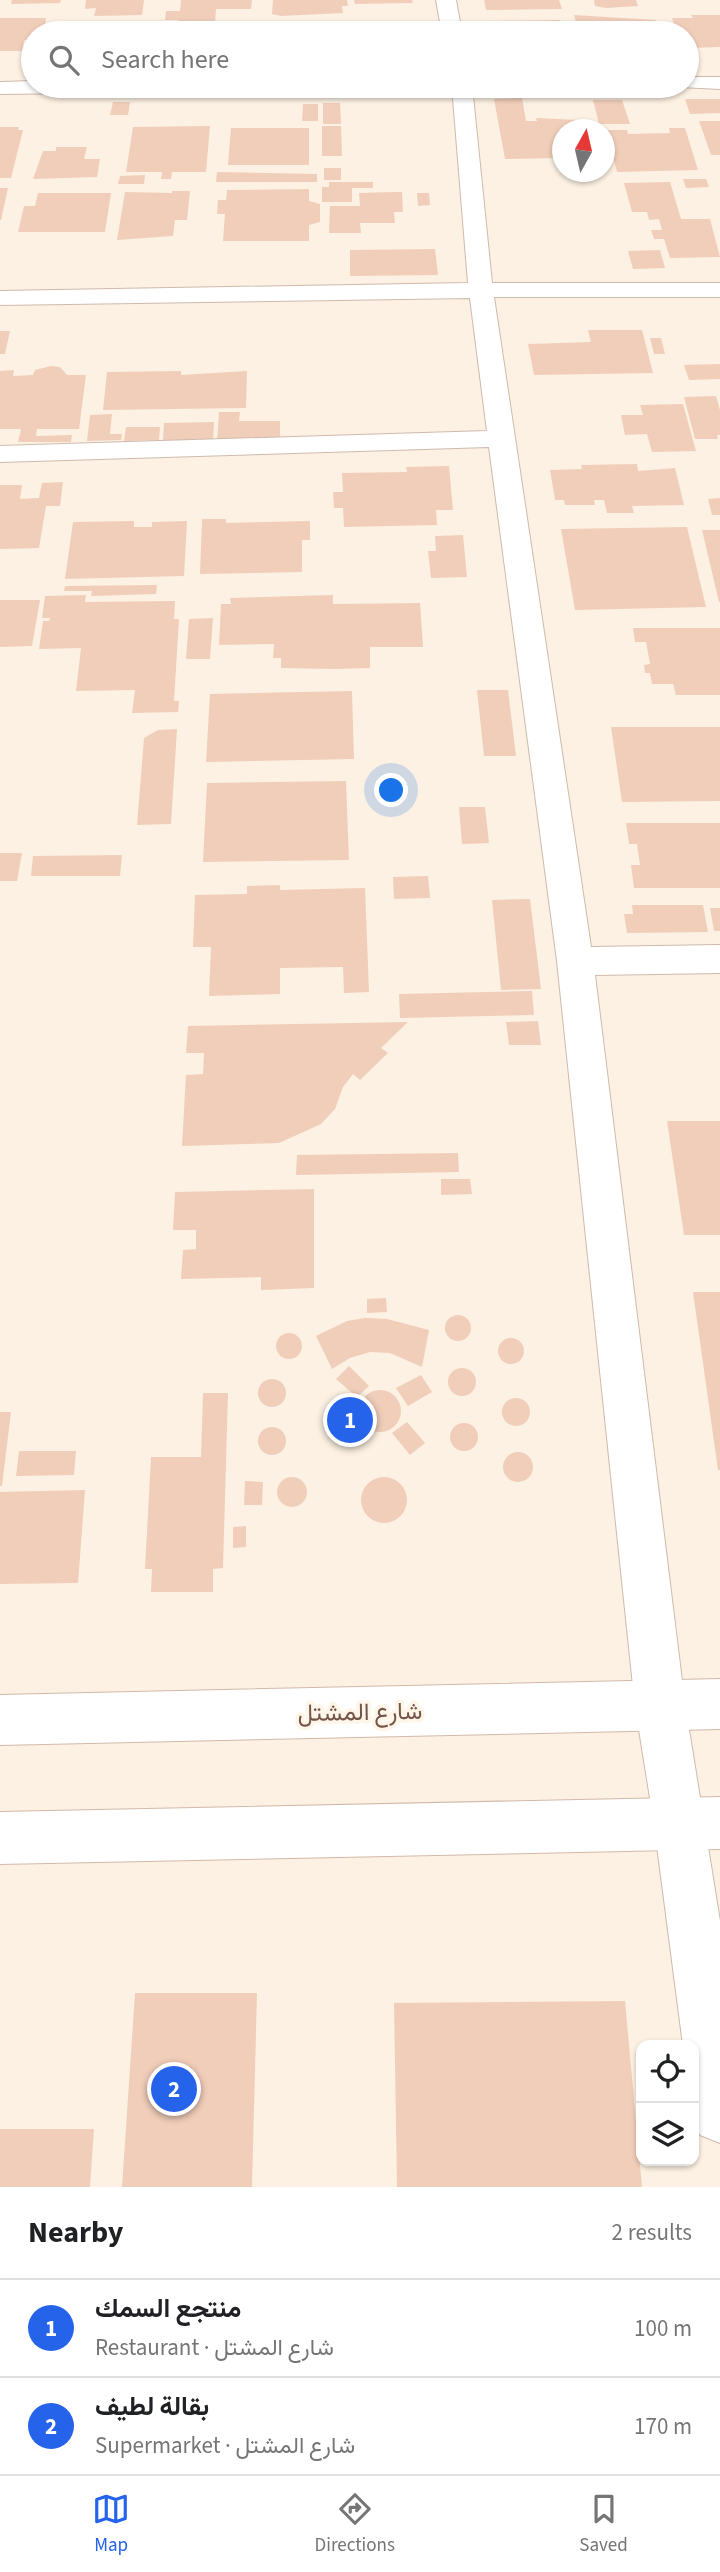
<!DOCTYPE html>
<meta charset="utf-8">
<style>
:root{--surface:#fff;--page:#f6f6f6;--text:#202124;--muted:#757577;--line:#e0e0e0;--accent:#2563eb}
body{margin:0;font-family:"Source Sans 3",Vazirmatn,sans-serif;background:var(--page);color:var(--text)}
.controls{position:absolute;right:21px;bottom:21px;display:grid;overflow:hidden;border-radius:14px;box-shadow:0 2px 5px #0004}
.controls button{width:63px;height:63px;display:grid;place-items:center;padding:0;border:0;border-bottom:2px solid var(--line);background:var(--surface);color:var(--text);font:35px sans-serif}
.compass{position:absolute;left:552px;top:119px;width:63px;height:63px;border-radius:50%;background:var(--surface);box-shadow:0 2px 5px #0004;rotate:8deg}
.you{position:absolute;left:392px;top:791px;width:24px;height:24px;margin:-18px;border:5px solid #fff;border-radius:50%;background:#1a73e8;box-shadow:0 0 0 10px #1a73e833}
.badge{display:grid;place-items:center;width:46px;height:46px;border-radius:50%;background:var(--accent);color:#fff;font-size:23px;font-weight:700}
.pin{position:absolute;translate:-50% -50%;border:4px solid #fff;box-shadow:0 2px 7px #0006}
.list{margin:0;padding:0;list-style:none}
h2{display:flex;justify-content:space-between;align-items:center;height:91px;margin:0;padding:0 28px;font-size:30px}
h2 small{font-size:23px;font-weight:400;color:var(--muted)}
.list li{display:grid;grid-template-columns:46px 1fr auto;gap:21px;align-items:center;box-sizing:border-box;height:98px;padding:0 28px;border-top:2px solid var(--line)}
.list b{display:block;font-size:26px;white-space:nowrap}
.list p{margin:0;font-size:23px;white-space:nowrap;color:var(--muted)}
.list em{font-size:23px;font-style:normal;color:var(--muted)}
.icon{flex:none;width:38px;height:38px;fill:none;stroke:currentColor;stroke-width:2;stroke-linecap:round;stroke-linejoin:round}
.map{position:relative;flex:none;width:720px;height:2187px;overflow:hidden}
.search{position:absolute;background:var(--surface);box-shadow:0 2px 5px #0004;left:21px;right:21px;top:21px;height:77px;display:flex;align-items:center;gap:18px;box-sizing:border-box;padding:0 24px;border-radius:38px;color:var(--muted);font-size:26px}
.sheet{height:287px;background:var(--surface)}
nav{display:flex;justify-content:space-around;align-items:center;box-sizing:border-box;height:98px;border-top:2px solid var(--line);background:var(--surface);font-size:19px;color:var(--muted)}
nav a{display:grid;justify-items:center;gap:4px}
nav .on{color:var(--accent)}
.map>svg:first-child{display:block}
.building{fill:#f1ceba}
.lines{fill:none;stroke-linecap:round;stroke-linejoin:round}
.minor-casing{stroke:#cfbaac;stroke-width:2}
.secondary-casing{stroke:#d2b9a9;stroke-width:2}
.minor{fill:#fff;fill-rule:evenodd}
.secondary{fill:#fff;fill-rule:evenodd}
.labels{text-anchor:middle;stroke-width:7;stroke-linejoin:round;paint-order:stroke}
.near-street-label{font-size:24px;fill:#735649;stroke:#fff5e8}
</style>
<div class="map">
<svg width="720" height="2187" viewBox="0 0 720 2187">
<rect width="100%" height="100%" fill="#fcf1e2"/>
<g class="building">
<path d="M12,0H61L60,3L11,4Z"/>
<path d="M86,0H144L142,15L94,16L96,8L85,9Z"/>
<path d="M181,0H252L251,9H216L215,24L177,25L178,20H165L166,11H180Z"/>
<path d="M273,0H347L348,6H342L343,13L281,16L272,14Z"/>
<path d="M354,0H412L413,3L355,4Z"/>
<path d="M484,0H559L562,9L486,10Z"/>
<path d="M594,0H636L638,6L606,8L595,6Z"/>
<path d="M574,15L656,20L659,31L583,33L578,30Z"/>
<path d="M691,15H720V47L687,48V33L669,32L668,27H675L672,18H693Z"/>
<path d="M0,18H46L44,33H33V40H24L22,51H0Z"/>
<path d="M560,20L564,33H490L487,21Z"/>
<path d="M344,28H409L410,33H344Z"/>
<path d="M522,98L526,121H537L536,118L579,120L581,130H562V158L505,159L494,99Z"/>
<path d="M685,99H720V113L690,114Z"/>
<path d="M593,100H622L630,124H599Z"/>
<path d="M113,102H130L128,115H110Z"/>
<path d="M323,103H340L341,124H323Z"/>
<path d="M303,104H318V121H302Z"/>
<path d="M699,121H720V155H711Z"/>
<path d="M210,126L206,172H172L171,179H161L162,172H126L133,127Z"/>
<path d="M322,126H341L342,156H322Z"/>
<path d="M0,127H19L18,130H23L11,178H0Z"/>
<path d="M231,128H309V165H228Z"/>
<path d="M669,128H685L698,170L617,172L606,130H627L628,134L670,133Z"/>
<path d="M56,147H87L84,159H100L97,177L33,179L43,151H56Z"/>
<rect x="324" y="168" width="17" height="12"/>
<path d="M217,172L317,174V182H216Z"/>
<path d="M145,175L144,184H118L120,176Z"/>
<path d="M683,179H706L709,187L686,188Z"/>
<path d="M329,182H373V188H352V202H322V187H329Z"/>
<path d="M670,182L681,219H710L720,257L670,258L664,239H654L651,230H662L659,219L649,220L647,212H632L624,183Z"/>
<path d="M0,188H8L1,220H0Z"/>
<path d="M309,189V201L320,204V222L309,225V241H223L225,214H217L218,200H226L227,190Z"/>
<path d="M172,191H190L187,220H175L173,236L117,240L125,192L172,193Z"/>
<path d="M394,192H402L403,212H394L395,223H360L361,233H329L330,206H360L359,193Z"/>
<path d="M38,193H111L105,232H18L24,206H35Z"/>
<path d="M417,193H429L430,205L418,206Z"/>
<path d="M435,249L438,275L350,276V250Z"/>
<path d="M660,250L665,268L633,269L628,251Z"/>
<path d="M588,330H642L653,373L534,375L528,344L591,342Z"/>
<path d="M0,331H10L5,354H0Z"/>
<path d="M650,338H661L665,354H654Z"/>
<path d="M720,364V379L689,380L684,365Z"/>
<path d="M51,366L60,367L67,375H86L79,429H37L36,436L72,435L71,442H18L21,429H0V371L14,370L13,376L33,375L35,370Z"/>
<path d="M181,371V375L247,371L246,408L103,410L107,372Z"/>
<path d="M716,396L720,410V435H717L718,439H695L684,397Z"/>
<path d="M683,404L696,451L652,452L647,434L625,435L621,415H643L640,405Z"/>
<path d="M219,412H240L239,421H280V439L217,440Z"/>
<path d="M112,414L110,434H122L121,440L87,441L90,415Z"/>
<path d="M214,422L213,440L163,441L164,423Z"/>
<path d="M126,427H160L159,440L124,441Z"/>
<path d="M637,464L638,471L675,468L684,505L632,506L634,513H607L604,500H594L595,505H565L564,500H555L550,470L582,469L581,465Z"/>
<path d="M449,466L453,510H436L437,525L344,527L343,508H334L333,492H343L342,473L407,472L406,467Z"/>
<path d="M63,482L60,506H46L39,548L0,549V485H22L20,499L39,498L42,483Z"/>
<path d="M720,498V515H712L708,499Z"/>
<path d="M202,519H226V523L310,521V540H302V572L200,574Z"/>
<path d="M134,521V527H152V522L187,521L184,576L65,579L73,522Z"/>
<path d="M687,527L706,607L575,610L561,529Z"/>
<path d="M702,530H720V602H719Z"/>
<path d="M463,535L467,577L431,578L428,551H436L435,536Z"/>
<path d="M157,585L156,594L91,596L92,591H64L65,586Z"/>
<path d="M86,595L85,602L175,601L174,619H179L174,701H179L178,712L132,713L135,690L76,691L81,648L39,649L43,621H49L50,618H42L45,596Z"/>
<path d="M333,595V604L420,603L423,647H370V668L335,669L281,668V658H273L274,644L219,645L221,604H231L230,598Z"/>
<path d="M0,600H40L32,646L0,647Z"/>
<path d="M213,618L210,659H186L189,619Z"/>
<path d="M633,628H720V695H676L673,684H652L650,673H645L644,665L650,664L646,642H635Z"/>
<path d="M477,690H508L516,756H484Z"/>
<path d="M352,691L354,759L206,762L210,694Z"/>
<path d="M611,727H720V801L622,802Z"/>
<path d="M177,729L171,824L137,825L144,738L158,730Z"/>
<path d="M346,781L349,860L203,862L207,783Z"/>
<path d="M459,807H485L489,843L462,844Z"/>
<path d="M626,823H720V888H634L631,865H640L637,844H629Z"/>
<path d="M0,853H22L17,881H0Z"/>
<path d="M122,855L120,876H31L33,856Z"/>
<path d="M428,876L430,898L394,899L393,877Z"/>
<path d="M280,885V890L365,888L369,992L344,993L343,967L280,968V994L209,996L211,947H193L195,895L247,894V886Z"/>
<path d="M530,899L541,989L501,990L492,900Z"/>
<path d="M632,905H703L708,932L627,933L624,914H633Z"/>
<path d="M710,908H720V931H714Z"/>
<path d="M532,991L534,1015L400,1018L399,994Z"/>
<path d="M538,1021L541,1045H509L506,1022Z"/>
<path d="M408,1022L381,1048L388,1053L360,1080L353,1074L343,1087L335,1109L321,1124L279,1143L182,1146L186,1075L203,1074L204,1053H186L188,1026Z"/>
<path d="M667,1121H720V1235H684Z"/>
<path d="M458,1153L459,1172L296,1175L297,1155Z"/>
<path d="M441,1179H470L472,1194L441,1195Z"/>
<path d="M314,1189V1288L261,1290V1277L181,1279L183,1250L196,1249V1230H173L175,1192Z"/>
<path d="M693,1292H720V1470H718Z"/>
<path d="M386,1298L387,1312L367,1313V1299Z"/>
<circle cx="458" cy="1328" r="13"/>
<path d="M365,1318L387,1319L429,1330L422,1367L390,1353L370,1352L350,1358L332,1369L316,1336L347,1321Z"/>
<circle cx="289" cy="1346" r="13"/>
<circle cx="511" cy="1351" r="13"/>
<path d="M349,1366L369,1386L357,1397L336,1379Z"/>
<circle cx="462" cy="1382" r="14"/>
<path d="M421,1375L432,1392L408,1406L396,1388Z"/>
<circle cx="272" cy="1393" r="14"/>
<circle cx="380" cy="1411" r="21"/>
<path d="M203,1393H228L223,1568L213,1569V1592H151L152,1569H145L151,1457H201Z"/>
<circle cx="516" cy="1412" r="14"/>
<path d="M352,1404L357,1421L333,1428L328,1410Z"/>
<path d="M0,1412H11L2,1486H0Z"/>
<path d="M407,1422L425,1443L410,1455L392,1433Z"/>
<circle cx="464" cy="1437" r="14"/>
<circle cx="272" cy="1441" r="14"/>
<path d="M19,1451H76L74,1475L16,1476Z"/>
<circle cx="518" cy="1467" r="15"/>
<circle cx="384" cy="1500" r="23"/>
<circle cx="292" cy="1492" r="15"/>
<path d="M245,1481L263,1482L262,1505H244Z"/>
<path d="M85,1490L78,1583L0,1584V1492Z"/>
<path d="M246,1526V1547L233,1548V1527Z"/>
<path d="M135,1993H257L252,2187H122Z"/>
<path d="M625,2001L642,2187H397L394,2003Z"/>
<path d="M0,2129H94L90,2187H0Z"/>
</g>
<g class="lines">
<defs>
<g id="minor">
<path d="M436,0H456L462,33H442Z"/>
<path d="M687,77H720V89L680,87L687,86Z"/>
<path d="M33,81V86H179L169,92L0,94V82Z"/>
<path d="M452,86H472L492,283H720V297H494L591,947L720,945V973L595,975L685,1705L720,1921V2143L700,2135L694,2120V2045H683L654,1823L635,1705L557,961L489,447L0,462V446L487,431L470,298L0,305V291L468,283Z"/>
</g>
<g id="secondary">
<path d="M720,1679V1729L0,1745V1695Z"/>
<path d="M720,1797V1849L0,1864V1812Z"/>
</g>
</defs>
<use href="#minor" class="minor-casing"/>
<use href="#secondary" class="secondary-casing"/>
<use href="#minor" class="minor"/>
<use href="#secondary" class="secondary"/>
</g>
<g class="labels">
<g class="near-street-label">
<text transform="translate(360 1712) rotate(-1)" y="8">شارع المشتل</text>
</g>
</g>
</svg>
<div class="controls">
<button><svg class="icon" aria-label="locate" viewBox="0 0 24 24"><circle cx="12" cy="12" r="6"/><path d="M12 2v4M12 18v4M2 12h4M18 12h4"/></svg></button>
<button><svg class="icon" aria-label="layers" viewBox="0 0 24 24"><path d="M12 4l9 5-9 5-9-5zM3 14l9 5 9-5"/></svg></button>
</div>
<svg class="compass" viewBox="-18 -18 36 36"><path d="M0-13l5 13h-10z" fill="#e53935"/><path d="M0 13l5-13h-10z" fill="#757577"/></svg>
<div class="you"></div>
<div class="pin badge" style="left:350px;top:1420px">1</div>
<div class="pin badge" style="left:174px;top:2089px">2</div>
<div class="search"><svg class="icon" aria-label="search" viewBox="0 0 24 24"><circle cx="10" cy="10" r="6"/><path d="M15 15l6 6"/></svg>Search here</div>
</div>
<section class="sheet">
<h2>Nearby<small>2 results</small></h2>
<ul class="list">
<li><span class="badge">1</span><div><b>منتجع السمك</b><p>Restaurant · شارع المشتل</p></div><em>100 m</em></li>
<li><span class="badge">2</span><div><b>بقالة لطيف</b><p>Supermarket · شارع المشتل</p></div><em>170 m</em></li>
</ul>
</section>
<nav>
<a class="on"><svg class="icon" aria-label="map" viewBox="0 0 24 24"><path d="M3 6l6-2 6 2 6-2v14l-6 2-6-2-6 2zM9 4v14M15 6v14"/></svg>Map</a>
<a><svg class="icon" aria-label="directions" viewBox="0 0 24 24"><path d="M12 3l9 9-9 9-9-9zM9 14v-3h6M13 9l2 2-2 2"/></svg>Directions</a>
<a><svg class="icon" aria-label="saved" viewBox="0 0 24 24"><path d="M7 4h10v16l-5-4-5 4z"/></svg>Saved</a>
</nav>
